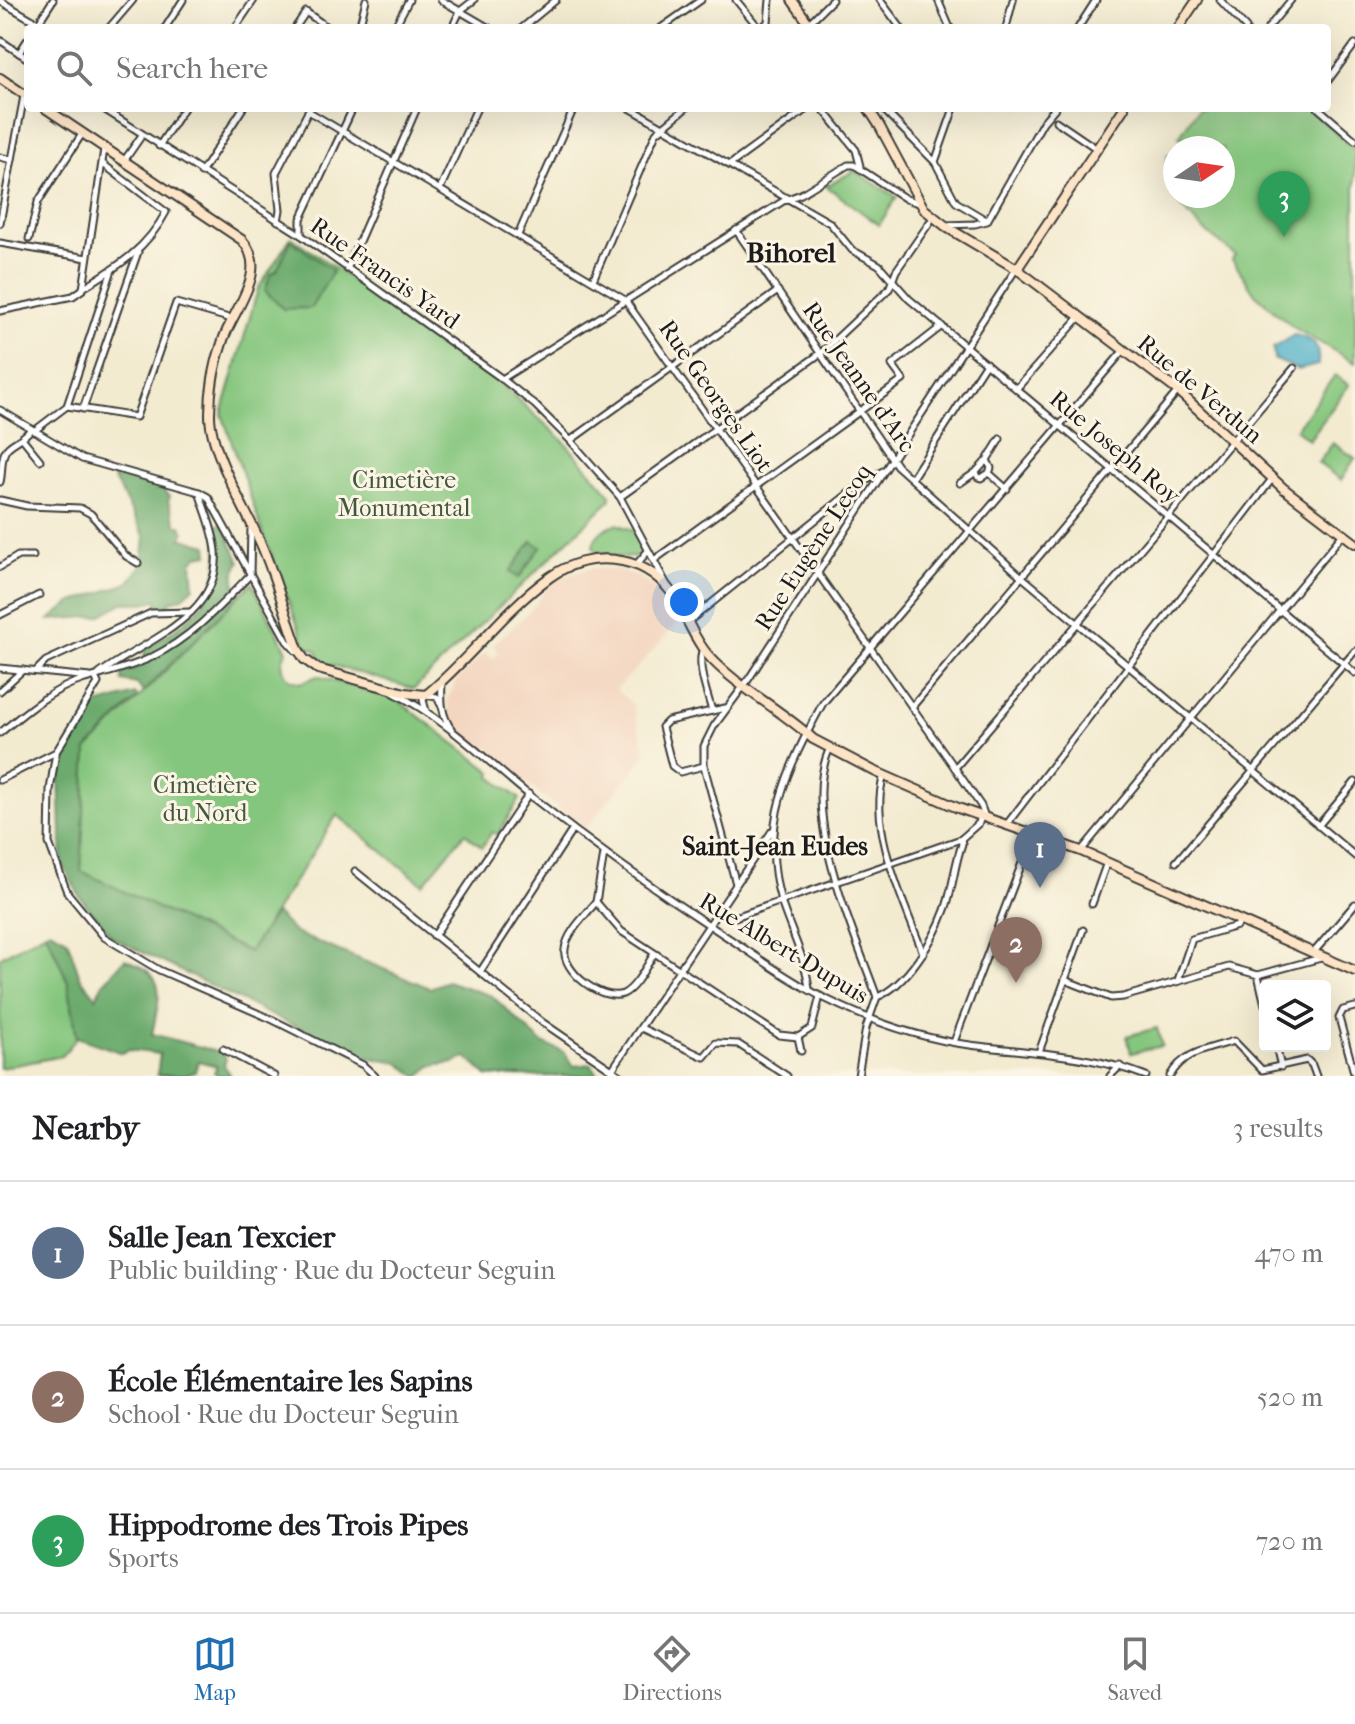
<!DOCTYPE html>
<meta charset="utf-8">
<style>
:root{--surface:#fff;--page:#f2f2f2;--text:#202124;--muted:#757577;--line:#e0e0e0;--accent:#1f6fb2}
body{margin:0;font-family:"IM FELL French Canon",serif;background:var(--page);color:var(--text)}
.controls{position:absolute;right:24px;bottom:24px;display:grid;overflow:hidden;border-radius:8px;box-shadow:0 8px 32px #0002}
.controls button{width:72px;height:72px;display:grid;place-items:center;padding:0;border:0;border-bottom:2px solid var(--line);background:var(--surface);color:var(--text);font:40px sans-serif}
.compass{position:absolute;left:1163px;top:136px;width:72px;height:72px;border-radius:50%;background:var(--surface);box-shadow:0 8px 32px #0002;rotate:77deg}
.you{position:absolute;left:684px;top:602px;width:28px;height:28px;margin:-20px;border:6px solid #fff;border-radius:50%;background:#1a73e8;box-shadow:0 0 0 12px #1a73e833}
.badge{display:grid;place-items:center;width:52px;height:52px;border-radius:50%;background:var(--accent);color:#fff;font-size:26px;font-weight:700}
.pin{position:absolute;translate:-50% -66px;filter:drop-shadow(0 2px 4px #0008)}
.pin::after{content:'';position:absolute;top:42px;width:28px;height:24px;background:inherit;clip-path:polygon(0 0,100% 0,50% 100%)}
.list{margin:0;padding:0;list-style:none}
h2{display:flex;justify-content:space-between;align-items:center;height:104px;margin:0;padding:0 32px;font-size:34px}
h2 small{font-size:26px;font-weight:400;color:var(--muted)}
.list li{display:grid;grid-template-columns:52px 1fr auto;gap:24px;align-items:center;box-sizing:border-box;height:144px;padding:0 32px;border-top:2px solid var(--line)}
.list b{display:block;font-size:30px;white-space:nowrap}
.list p{margin:0;font-size:26px;white-space:nowrap;color:var(--muted)}
.list em{font-size:26px;font-style:normal;color:var(--muted)}
.icon{flex:none;width:44px;height:44px;fill:none;stroke:currentColor;stroke-width:2;stroke-linecap:round;stroke-linejoin:round}
.map{position:relative;flex:none;width:1355px;height:1076px;overflow:hidden}
.search{position:absolute;background:var(--surface);box-shadow:0 8px 32px #0002;left:24px;right:24px;top:24px;height:88px;display:flex;align-items:center;gap:20px;box-sizing:border-box;padding:0 28px;border-radius:8px;color:var(--muted);font-size:30px}
.sheet{height:536px;background:var(--surface)}
nav{display:flex;justify-content:space-around;align-items:center;box-sizing:border-box;height:112px;border-top:2px solid var(--line);background:var(--surface);font-size:22px;color:var(--muted)}
nav a{display:grid;justify-items:center;gap:4px}
nav .on{color:var(--accent)}
.map>svg:first-child{display:block}
.built{fill:#f3d4be}
.green{fill:#85c67e;stroke:#50714d;stroke-width:2}
.forest{fill:#6cab6d;stroke:#446444;stroke-width:2}
.water{fill:#49aec8;stroke:#326572;stroke-width:2}
.lines{fill:none;stroke-linecap:round;stroke-linejoin:round}
.street-casing{stroke:#3c3b37;stroke-width:9}
.secondary-casing{stroke:#3c3b37;stroke-width:12}
.street{stroke:#fff;stroke-width:5}
.secondary{stroke:#fee4c6;stroke-width:8}
.labels{text-anchor:middle;stroke-width:6;stroke-linejoin:round;paint-order:stroke}
.street-label{font-size:24px;fill:#1c1c1c;stroke:#fcf5e5}
.park-label{font-size:24px;fill:#41583e;stroke:#fcf5e5}
.neighbourhood-label{font-size:26px;font-weight:bold;fill:#1c1c1c;stroke:#fcf5e5}
.quarter-label{font-size:28px;font-weight:bold;fill:#1c1c1c;stroke:#fcf5e5}
</style>
<div class="map">
<svg width="1355" height="1076" viewBox="0 0 1355 1076">
<rect width="100%" height="100%" fill="#fcf5e5"/>
<filter id="ink" filterUnits="userSpaceOnUse"><feTurbulence type="fractalNoise" baseFrequency=".0125" numOctaves="2"/><feDisplacementMap in="SourceGraphic" scale="16" xChannelSelector="R" yChannelSelector="G"/><feConvolveMatrix kernelMatrix="1 2 1 2 8 2 1 2 1" color-interpolation-filters="sRGB"/></filter>
<filter id="wash" filterUnits="userSpaceOnUse"><feTurbulence type="fractalNoise" baseFrequency=".006" numOctaves="4" result="noise"/><feDisplacementMap in="SourceGraphic" scale="32" xChannelSelector="R" yChannelSelector="G"/><feGaussianBlur stdDeviation="1.8" result="paint"/><feColorMatrix in="noise" values="0 0 0 0 0 0 0 0 0 0 0 0 0 0 0 0 0 1.4 0 .05"/><feComposite in="paint" operator="in"/></filter>
<g filter="url(#wash)">
<rect width="100%" height="100%" fill="#f3ebd0"/>
<path class="built" d="M592,568L617,569L638,576L663,595L680,621L616,690L632,704L646,754L585,829L579,824L581,821L577,818L574,820L490,754L492,749L488,746L483,749L462,732L449,715L447,700L457,680L485,653L493,659L500,652L493,645L531,610L548,587L565,576Z"/>
<g class="green">
<path d="M1198,108H1308L1355,150V363L1293,327L1255,294L1232,259L1235,255C1202,228 1160,202 1168,154L1175,155V196H1223V148H1186L1187,142L1179,137Z"/>
<path d="M854,171L897,197L879,225L826,186Z"/>
<path d="M291,237L496,380L563,440L611,495V499L414,689L321,662L317,651L305,644L264,536L222,414L258,289Z"/>
<path d="M1335,375L1349,385L1309,440L1296,429Z"/>
<path d="M1333,443L1355,458L1341,480L1318,463Z"/>
<path d="M617,524L633,530L642,546V553C629,562 611,556 597,552L593,547C594,535 605,527 617,524Z"/>
<path d="M252,583L287,651C280,661 281,670 289,679L301,683L317,676L396,699L492,772L491,777L520,799L497,835L492,832L482,847L465,833L423,884L337,815L249,952L80,871L87,750Z"/>
<path d="M46,932L68,982L77,1037L62,1056L0,1068V957Z"/>
<path d="M1157,1028L1162,1046L1131,1053L1127,1036Z"/>
</g>
<g class="forest">
<path d="M291,240L333,271L311,308L283,309L265,291L270,275L277,270Z"/>
<path d="M111,474L138,477L165,487L164,492L170,497L168,501L177,526L181,525L184,534L181,538L208,545L209,554L198,556L192,562L194,587L183,597L170,602L168,612L158,611L157,600L142,603H123L100,616L49,620L71,603L128,583L142,565L145,537Z"/>
<path d="M222,523L240,562C232,573 234,583 240,595L143,692L137,684L122,681V673L143,665L145,649C200,614 225,597 215,527Z"/>
<path d="M532,541L541,547L519,578L510,572Z"/>
<path d="M135,694L138,697L87,750L81,871L249,952L275,913L295,933L430,988L447,981L492,996L542,1043L564,1052L574,1066L591,1064L599,1076H487L466,1057L455,1063L431,1066L420,1076H417L397,1062L364,1057L281,1020L113,938L80,897L62,863L59,772L69,742L80,735L90,707Z"/>
<path d="M50,930L67,939L80,977L96,997L104,982L125,959C169,975 160,995 152,1034L223,1053L226,1059L224,1065L230,1076H219L214,1072L217,1066L199,1061L195,1072L184,1076L157,1075L160,1054L129,1050L122,1053L77,1037L68,982L46,932Z"/>
</g>
<path class="water" d="M1294,335C1314,338 1320,346 1318,365L1298,370L1274,359L1273,348Z"/>
</g>
<g filter="url(#ink)">
<g class="lines">
<defs>
<g id="street">
<path d="M441,0L489,28"/>
<path d="M736,0L759,28"/>
<path d="M880,0L901,28"/>
<path d="M938,0L950,28"/>
<path d="M1220,0L1246,28"/>
<path d="M0,1L38,23"/>
<path d="M809,23L832,0"/>
<path d="M35,28L53,0"/>
<path d="M109,28L133,0"/>
<path d="M165,28L183,0"/>
<path d="M235,28L254,0"/>
<path d="M295,28L306,12L328,28"/>
<path d="M359,28L366,0"/>
<path d="M394,28L409,0"/>
<path d="M452,28L460,11L474,0"/>
<path d="M522,28L556,0"/>
<path d="M661,28L701,0"/>
<path d="M762,28L768,22L770,0"/>
<path d="M1006,28L1013,0"/>
<path d="M1078,28L1096,0"/>
<path d="M1268,28L1291,0"/>
<path d="M0,40L28,59"/>
<path d="M19,53L28,39"/>
<path d="M1327,82L1355,44"/>
<path d="M102,108L301,235L501,378L535,405L570,440L620,497L667,585"/>
<path d="M630,108L830,223L852,250L879,265L909,299L1355,673"/>
<path d="M822,108L856,150L860,166"/>
<path d="M882,108L935,162"/>
<path d="M954,108L935,162L956,202L986,220"/>
<path d="M1318,108L1355,140"/>
<path d="M308,111L625,300L955,768L981,806L985,817"/>
<path d="M1056,121L1097,149"/>
<path d="M159,146L184,108"/>
<path d="M0,157L12,160"/>
<path d="M124,161L142,135"/>
<path d="M731,164L808,108"/>
<path d="M201,173L243,108"/>
<path d="M440,189L477,108"/>
<path d="M278,221L280,210L276,173L310,108"/>
<path d="M0,223L24,96"/>
<path d="M945,225L975,224L987,221L1043,122L1055,108"/>
<path d="M736,230L897,466L1022,577L1355,856"/>
<path d="M301,235V219L353,108"/>
<path d="M518,235L574,108"/>
<path d="M29,239L38,202L82,134"/>
<path d="M0,243L87,258"/>
<path d="M347,269L417,108"/>
<path d="M593,280L656,133L686,108"/>
<path d="M83,288C117,267 147,249 166,212L103,164"/>
<path d="M0,311L73,296L83,289L104,149"/>
<path d="M502,379L785,200L801,194L848,165H854L906,199L919,203"/>
<path d="M1017,388L1079,318"/>
<path d="M67,406L112,270"/>
<path d="M83,409L138,252"/>
<path d="M0,410L82,459L199,492L208,497L287,641L297,652"/>
<path d="M34,431L67,406L136,417L176,303L232,319"/>
<path d="M23,439L40,460"/>
<path d="M571,440L778,291"/>
<path d="M987,460L1000,439"/>
<path d="M989,473L991,468L987,460L976,472L978,477L981,478L989,473L1007,489"/>
<path d="M912,478L986,363"/>
<path d="M0,482C3,471 0,459 6,450C10,443 23,440 31,429"/>
<path d="M960,483L976,472"/>
<path d="M620,497L821,353L889,289L896,271L930,222"/>
<path d="M0,500L27,506L80,508L91,514L126,556L138,563"/>
<path d="M654,560L903,380L892,365L942,326"/>
<path d="M636,565L648,551"/>
<path d="M0,567L18,556H33"/>
<path d="M0,615L39,595"/>
<path d="M688,622L863,482L883,471"/>
<path d="M703,648C696,666 707,692 712,711"/>
<path d="M0,668L90,677"/>
<path d="M36,671L46,661L151,613L191,612"/>
<path d="M99,674C141,642 222,617 216,551C214,531 205,511 199,492"/>
<path d="M442,683C441,701 441,715 452,730"/>
<path d="M0,691L23,670"/>
<path d="M394,693C444,718 486,760 529,795C591,844 655,890 721,933C755,955 788,980 824,998C866,1019 910,1035 956,1043C1020,1053 1086,1052 1146,1076"/>
<path d="M912,707L1178,391"/>
<path d="M426,711L423,700L426,695L437,697L441,705"/>
<path d="M0,733C24,713 52,689 82,680C105,673 130,668 152,657C192,637 220,606 250,575L251,527"/>
<path d="M830,748C799,812 855,935 877,997"/>
<path d="M56,752L50,790L49,843L67,892L104,937L159,970L271,1019L363,1065L375,1076"/>
<path d="M704,766L680,772L672,766L662,727L668,721L725,708"/>
<path d="M955,768L1294,368"/>
<path d="M884,775C867,828 905,904 923,953"/>
<path d="M0,780L56,752L98,683L95,677"/>
<path d="M1007,824L1272,479"/>
<path d="M1318,826L1355,782"/>
<path d="M1081,851L1343,534"/>
<path d="M604,854L596,902L621,931L779,1035L798,1037L812,1028L820,996"/>
<path d="M1176,862L1355,651"/>
<path d="M355,871L542,1022L621,1076"/>
<path d="M736,884L704,766V746L714,726L748,680L1016,269"/>
<path d="M596,902C586,915 567,932 565,949C561,971 602,1002 623,994C636,988 646,966 654,954"/>
<path d="M1092,904L1107,862"/>
<path d="M720,910L728,916L735,917L961,839L979,823L981,816"/>
<path d="M434,936L529,794"/>
<path d="M1314,952L1355,904"/>
<path d="M480,972L573,829"/>
<path d="M1258,975L1321,958"/>
<path d="M1065,980L1111,998L1123,997L1229,967L1258,975L1265,1005"/>
<path d="M1178,980L1192,939L1237,926L1240,922"/>
<path d="M809,989C806,959 790,930 781,901C759,825 787,769 823,703L1124,350"/>
<path d="M641,1028L704,1057L716,1043L738,1044L787,1076"/>
<path d="M798,1037L801,1051"/>
<path d="M954,1042L1033,834"/>
<path d="M1276,1046L1281,1067"/>
<path d="M223,1049L274,1076"/>
<path d="M1039,1052L1083,930"/>
<path d="M612,1070L772,831"/>
<path d="M858,1076L866,1028L877,997C906,986 935,938 945,910C953,889 954,866 962,844L961,839"/>
<path d="M1110,1076L1120,1066"/>
<path d="M1170,1076C1184,1051 1209,1049 1234,1041L1262,1070L1307,1060L1312,1065L1316,1076"/>
<path d="M1355,1076L1339,1018L1343,1010L1355,1007"/>
</g>
<g id="secondary">
<path d="M792,0L812,28"/>
<path d="M1178,28L1197,0"/>
<path d="M0,78L28,97"/>
<path d="M45,108L242,240C270,271 234,308 223,340C215,363 210,389 210,413C209,451 246,509 261,544C276,578 285,614 298,649L304,659L318,669L405,693L426,695C470,659 504,610 550,577C588,550 642,553 671,592C685,611 692,637 708,655C735,686 782,710 813,739L874,771L958,808L1081,851L1355,971"/>
<path d="M868,108L879,125L924,209L948,228L1017,269L1178,391L1283,488L1355,543"/>
<path d="M1017,269L1124,108"/>
</g>
</defs>
<use href="#street" class="street-casing"/>
<use href="#secondary" class="secondary-casing"/>
<use href="#street" class="street"/>
<use href="#secondary" class="secondary"/>
</g>
</g>
<g class="labels">
<g class="street-label">
<text transform="translate(385 273) rotate(35)" y="8">Rue Francis Yard</text>
<text transform="translate(859 377) rotate(55)" y="8">Rue Jeanne d'Arc</text>
<text transform="translate(1200 389) rotate(40)" y="8">Rue de Verdun</text>
<text transform="translate(716 396) rotate(55)" y="8">Rue Georges Liot</text>
<text transform="translate(1115 447) rotate(40)" y="8">Rue Joseph Roy</text>
<text transform="translate(813 547) rotate(-57)" y="8">Rue Eugène Lecoq</text>
<text transform="translate(784 948) rotate(31)" y="8">Rue Albert Dupuis</text>
</g>
<g class="park-label">
<text x="404" y="488">Cimetière<tspan x="404" dy="28">Monumental</tspan></text>
<text x="205" y="793">Cimetière<tspan x="205" dy="28">du Nord</tspan></text>
</g>
<g class="neighbourhood-label">
<text x="775" y="855">Saint-Jean Eudes</text>
</g>
<g class="quarter-label">
<text x="791" y="262">Bihorel</text>
</g>
</g>
</svg>
<div class="controls">
<button><svg class="icon" aria-label="layers" viewBox="0 0 24 24"><path d="M12 4l9 5-9 5-9-5zM3 14l9 5 9-5"/></svg></button>
</div>
<svg class="compass" viewBox="-18 -18 36 36"><path d="M0-13l5 13h-10z" fill="#e53935"/><path d="M0 13l5-13h-10z" fill="#757577"/></svg>
<div class="you"></div>
<div class="pin badge" style="left:1040px;top:888px;background:#5c6f8a">1</div>
<div class="pin badge" style="left:1016px;top:983px;background:#8d6e63">2</div>
<div class="pin badge" style="left:1284px;top:237px;background:#2e9e5b">3</div>
<div class="search"><svg class="icon" aria-label="search" viewBox="0 0 24 24"><circle cx="10" cy="10" r="6"/><path d="M15 15l6 6"/></svg>Search here</div>
</div>
<section class="sheet">
<h2>Nearby<small>3 results</small></h2>
<ul class="list">
<li><span class="badge" style="background:#5c6f8a">1</span><div><b>Salle Jean Texcier</b><p>Public building · Rue du Docteur Seguin</p></div><em>470 m</em></li>
<li><span class="badge" style="background:#8d6e63">2</span><div><b>École Élémentaire les Sapins</b><p>School · Rue du Docteur Seguin</p></div><em>520 m</em></li>
<li><span class="badge" style="background:#2e9e5b">3</span><div><b>Hippodrome des Trois Pipes</b><p>Sports</p></div><em>720 m</em></li>
</ul>
</section>
<nav>
<a class="on"><svg class="icon" aria-label="map" viewBox="0 0 24 24"><path d="M3 6l6-2 6 2 6-2v14l-6 2-6-2-6 2zM9 4v14M15 6v14"/></svg>Map</a>
<a><svg class="icon" aria-label="directions" viewBox="0 0 24 24"><path d="M12 3l9 9-9 9-9-9zM9 14v-3h6M13 9l2 2-2 2"/></svg>Directions</a>
<a><svg class="icon" aria-label="saved" viewBox="0 0 24 24"><path d="M7 4h10v16l-5-4-5 4z"/></svg>Saved</a>
</nav>
